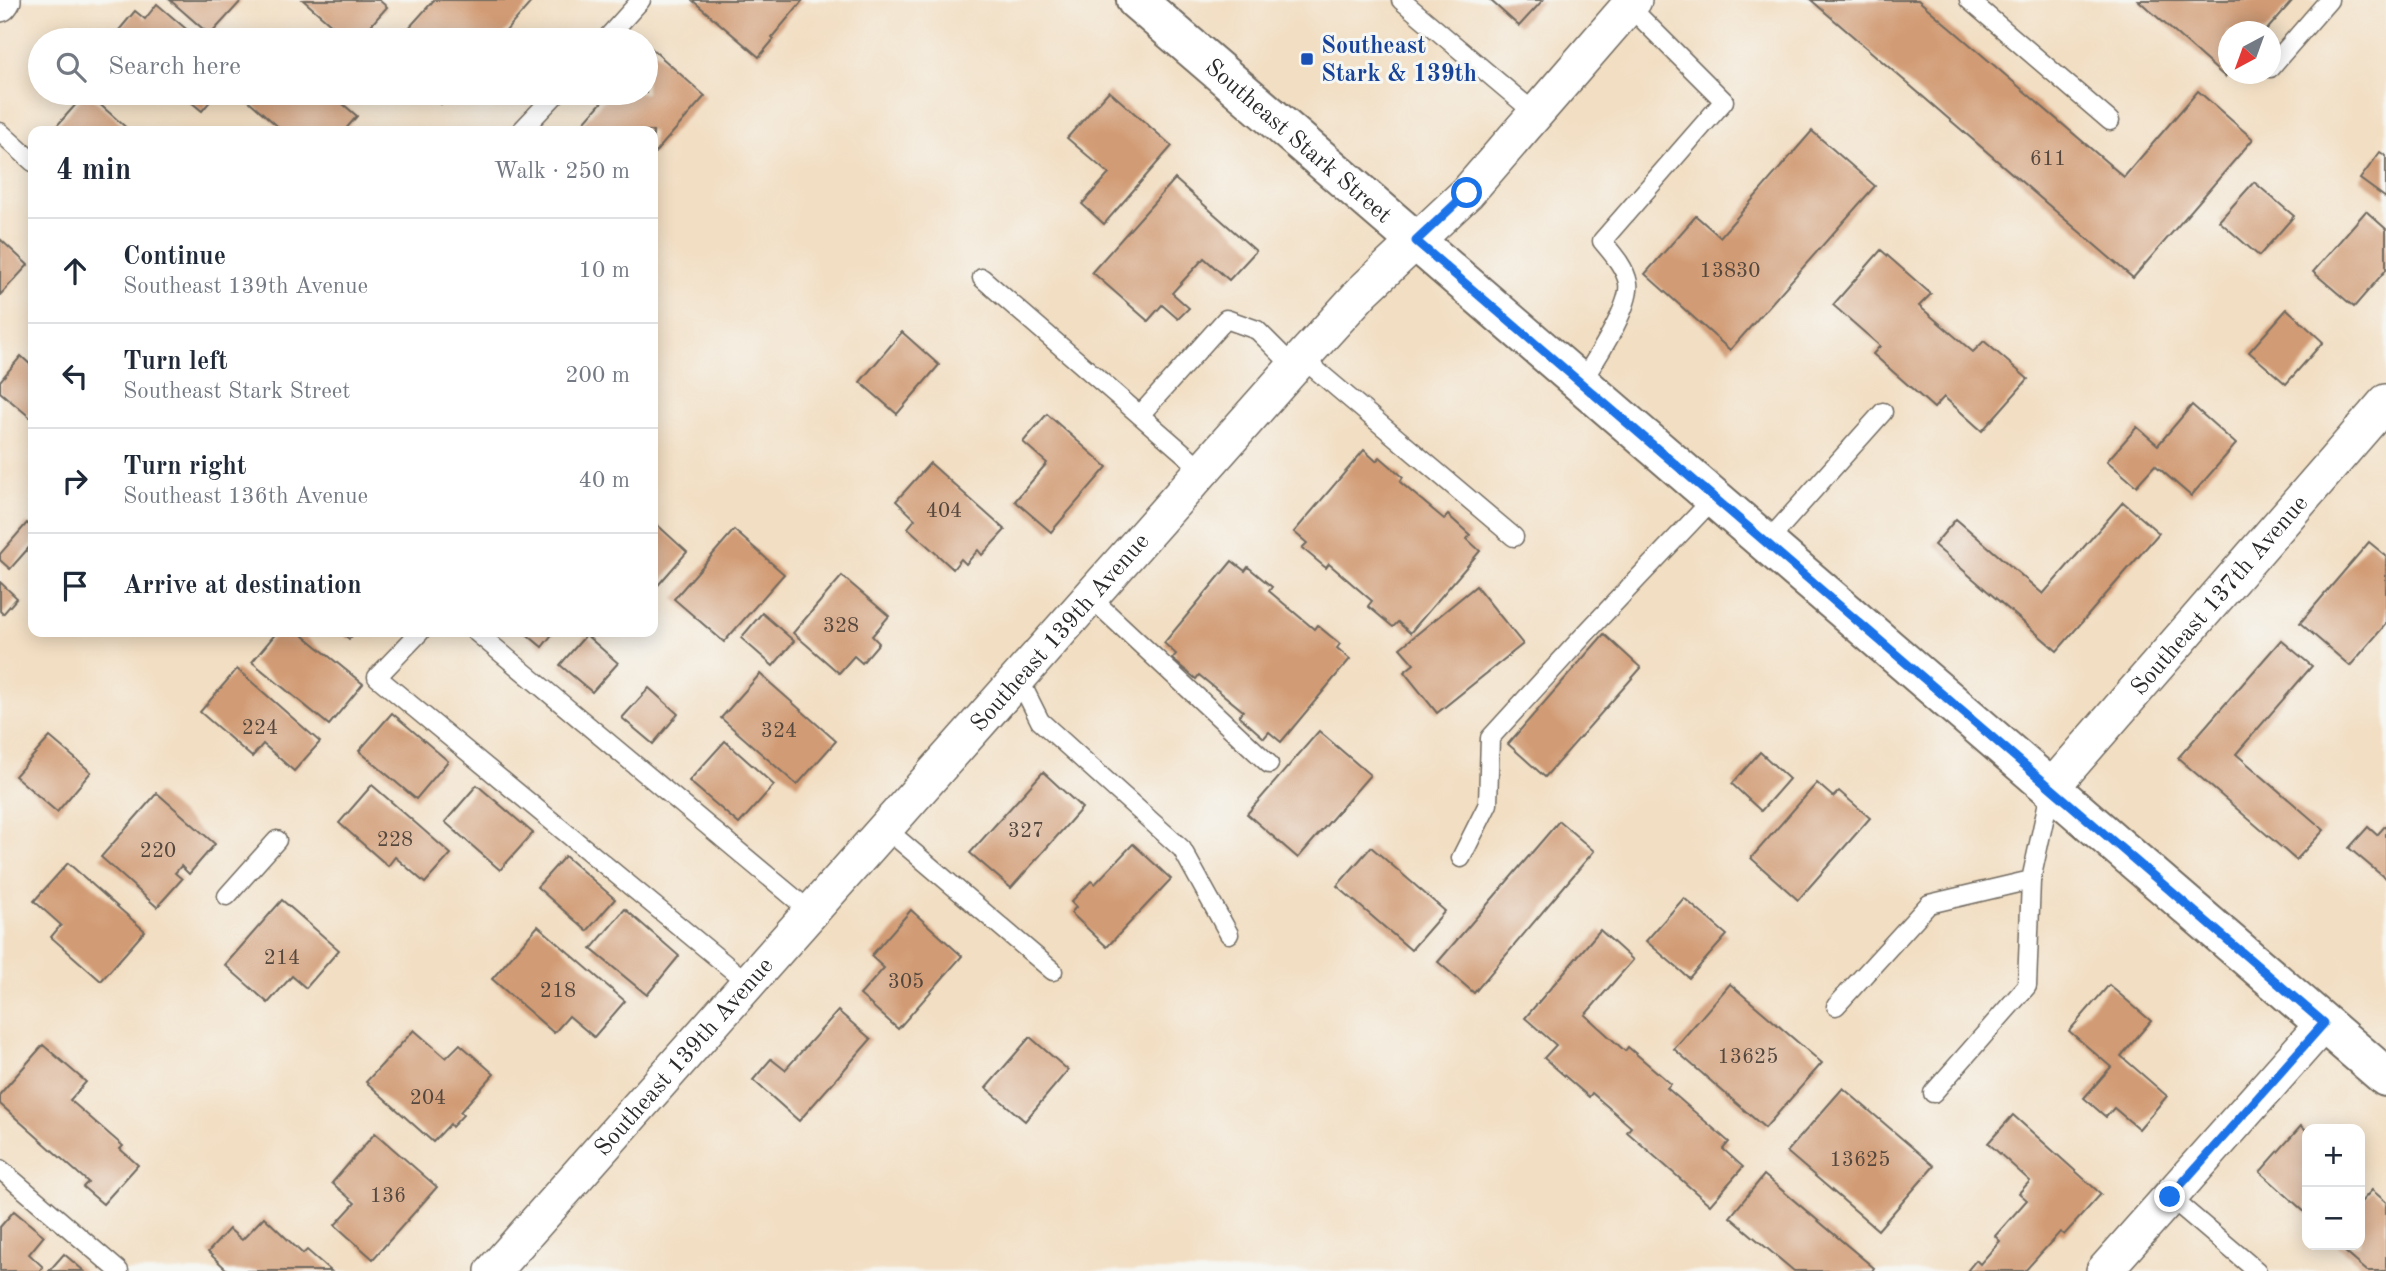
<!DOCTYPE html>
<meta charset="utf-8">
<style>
:root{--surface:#fff;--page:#f6f6f7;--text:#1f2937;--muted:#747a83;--line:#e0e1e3}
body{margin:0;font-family:"Old Standard TT",serif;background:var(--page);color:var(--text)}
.controls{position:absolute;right:21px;bottom:21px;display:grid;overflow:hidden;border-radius:14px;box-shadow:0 4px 18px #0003}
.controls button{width:63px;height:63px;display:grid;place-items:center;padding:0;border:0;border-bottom:2px solid var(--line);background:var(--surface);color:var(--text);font:35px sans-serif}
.compass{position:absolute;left:2218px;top:21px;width:63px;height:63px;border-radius:50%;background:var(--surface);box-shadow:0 4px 18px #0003;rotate:221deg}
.stop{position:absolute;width:21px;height:21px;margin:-16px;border:5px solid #1a73e8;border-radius:50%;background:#fff}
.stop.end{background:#1a73e8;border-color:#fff;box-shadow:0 2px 7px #0008}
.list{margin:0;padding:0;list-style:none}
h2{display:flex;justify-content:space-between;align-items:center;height:91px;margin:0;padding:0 28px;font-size:30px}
h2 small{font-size:23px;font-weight:400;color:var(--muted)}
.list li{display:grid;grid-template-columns:46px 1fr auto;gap:21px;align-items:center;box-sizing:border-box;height:105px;padding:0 28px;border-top:2px solid var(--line)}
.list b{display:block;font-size:26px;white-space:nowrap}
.list p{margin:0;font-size:23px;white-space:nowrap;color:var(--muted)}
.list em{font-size:23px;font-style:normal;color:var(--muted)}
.icon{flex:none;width:38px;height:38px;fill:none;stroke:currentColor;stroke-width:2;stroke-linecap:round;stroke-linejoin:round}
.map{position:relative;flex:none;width:2386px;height:1271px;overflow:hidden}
.search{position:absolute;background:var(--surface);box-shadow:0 4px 18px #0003;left:28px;top:28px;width:630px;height:77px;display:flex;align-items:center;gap:18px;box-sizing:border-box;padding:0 24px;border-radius:38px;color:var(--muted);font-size:26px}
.panel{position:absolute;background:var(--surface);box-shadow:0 4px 18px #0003;left:28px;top:126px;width:630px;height:511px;border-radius:14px}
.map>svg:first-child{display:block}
.building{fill:#d19b75}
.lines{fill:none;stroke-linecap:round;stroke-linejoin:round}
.lane-casing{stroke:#716a60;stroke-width:21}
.street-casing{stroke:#716a60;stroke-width:38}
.primary-casing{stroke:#716a60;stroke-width:42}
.lane{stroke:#fff;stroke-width:18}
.street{stroke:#fff;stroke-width:35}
.primary{stroke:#fff;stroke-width:38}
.route{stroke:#1a73e8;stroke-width:9}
.transit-dot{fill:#1a4fb4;stroke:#f6f6f2;stroke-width:2.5}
.labels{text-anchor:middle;stroke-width:6;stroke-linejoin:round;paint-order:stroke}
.number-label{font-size:21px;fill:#54473e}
.transit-label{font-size:24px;font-weight:bold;fill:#164399;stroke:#f6f6f2;text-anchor:start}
.street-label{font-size:24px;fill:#2b2b2b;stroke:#f6f6f2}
</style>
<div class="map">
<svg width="2386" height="1271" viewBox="0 0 2386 1271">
<rect width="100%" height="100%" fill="#f6f6f2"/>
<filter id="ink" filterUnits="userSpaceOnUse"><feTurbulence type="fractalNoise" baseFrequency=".0143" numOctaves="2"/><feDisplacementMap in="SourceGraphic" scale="14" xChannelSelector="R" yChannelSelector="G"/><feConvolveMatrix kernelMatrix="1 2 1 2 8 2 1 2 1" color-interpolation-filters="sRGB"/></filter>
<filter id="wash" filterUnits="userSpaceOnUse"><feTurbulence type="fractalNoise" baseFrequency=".00686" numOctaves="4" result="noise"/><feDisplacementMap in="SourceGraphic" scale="28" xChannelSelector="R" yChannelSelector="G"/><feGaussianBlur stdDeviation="1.57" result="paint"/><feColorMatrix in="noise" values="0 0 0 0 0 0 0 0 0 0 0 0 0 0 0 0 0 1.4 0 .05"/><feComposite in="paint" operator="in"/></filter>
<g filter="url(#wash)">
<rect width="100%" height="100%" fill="#f2dec2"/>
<g id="blocks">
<g class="building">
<path d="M170,0H242L210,35Z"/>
<path d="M303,0H379L387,7L358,40H349Z"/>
<path d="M434,0H533L498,40H398Z"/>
<path d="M692,0H803L772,37L774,39L759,57Z"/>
<path d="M1490,0H1543L1519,26Z"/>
<path d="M1811,0H1918L2124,177L2198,91L2253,139L2133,278Z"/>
<path d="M2138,0H2293L2265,32H2228V73L2225,77Z"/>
<path d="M157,4L199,40H118L114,36L135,11L145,19Z"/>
<path d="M71,28L84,40H60Z"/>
<path d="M651,48L705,96L653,155V131H576L610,93H646V53Z"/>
<path d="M1109,91L1172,146L1104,224L1082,204L1109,174L1067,138Z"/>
<path d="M86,93H87L130,131H56L54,129Z"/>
<path d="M180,93H217L202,111Z"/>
<path d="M243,93H330L357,116L344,131H283L241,94Z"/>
<path d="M428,93H451L441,104Z"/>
<path d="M1812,131L1875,186L1730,350L1645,274L1696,216L1720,237Z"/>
<path d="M2380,152L2386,156V198L2360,179Z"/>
<path d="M1175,179L1256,251L1229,280L1204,258L1172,293L1189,308L1178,319L1162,305L1148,321L1092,272Z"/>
<path d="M2254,182L2294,216L2259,256L2219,221Z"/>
<path d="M2366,211L2386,229V270L2354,307L2313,272Z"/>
<path d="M0,239L28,265L0,295Z"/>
<path d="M1881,250L1931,294L1919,306L1973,352L1984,341L2028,379L1982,431L1944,397L1934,408L1873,354L1880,346L1833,305Z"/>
<path d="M2287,309L2323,342L2286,384L2249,352Z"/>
<path d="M902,332L939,365L897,414L860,382Z"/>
<path d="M21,356L33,367L32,419L0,392V381Z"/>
<path d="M2192,405L2236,444L2191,496L2155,465L2136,486L2107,461L2137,427L2158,445Z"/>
<path d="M1047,414L1107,467L1051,532L1015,501L1047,463L1023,442Z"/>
<path d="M1364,450L1376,461L1380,457L1403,477L1400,482L1444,519L1448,515L1470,535L1467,539L1480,551L1410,633L1398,622L1393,627L1368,606L1372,601L1329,564L1326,568L1302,548L1307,543L1294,532Z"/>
<path d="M930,463L1005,530L982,555L978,550L966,564L961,559L953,569L908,528L915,519L896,501Z"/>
<path d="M2123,502L2159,533L2057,651L1934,545L1956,519L2043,594Z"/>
<path d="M653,521L687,552L653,591Z"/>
<path d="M27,523L33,529V543L10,569L0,560V554Z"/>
<path d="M734,530L784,574L724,642L674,599Z"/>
<path d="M2369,542L2386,556V624L2350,666L2300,623Z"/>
<path d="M1232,561L1245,571L1248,567L1272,587L1269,591L1314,629L1317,625L1340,644L1337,648L1350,659L1281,742L1269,732L1264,738L1239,716L1243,711L1199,675L1196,679L1172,659L1176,654L1164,643Z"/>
<path d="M842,576L889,616L872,636L879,643L862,663L854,656L839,673L793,633Z"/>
<path d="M0,582L17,598L3,614L0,611Z"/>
<path d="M1476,586L1523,644L1437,713L1404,672L1414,664L1400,648Z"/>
<path d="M762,613L794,641L773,666L741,638Z"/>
<path d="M277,632H299L363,684L329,725L252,662Z"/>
<path d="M341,632H356L349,639Z"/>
<path d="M524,632H554L542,647Z"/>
<path d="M1604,634L1641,668L1545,777L1508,744Z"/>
<path d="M586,635L618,663L592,692L560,665Z"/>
<path d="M2281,640L2312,666L2236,754L2324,830L2296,860L2178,758Z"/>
<path d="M237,669L320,742L294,771L263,744L252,757L200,712Z"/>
<path d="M760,674L836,741L797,785L721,718Z"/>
<path d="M649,688L678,714L653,744L622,718Z"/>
<path d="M392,713L448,761L416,799L359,751Z"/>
<path d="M1319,731L1370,775L1298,858L1247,814Z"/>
<path d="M50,737L91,772L57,812L15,776Z"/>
<path d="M725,741L774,785L739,824L689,781Z"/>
<path d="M1760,752L1789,779L1761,811L1732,784Z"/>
<path d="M1043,772L1082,808L1011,888L970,853Z"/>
<path d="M1817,783L1833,797L1839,791L1870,818L1798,900L1751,858Z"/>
<path d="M372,785L451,854L425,883L395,857L388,866L339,823Z"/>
<path d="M477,785L533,833L500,870L445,822Z"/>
<path d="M157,793L215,844L189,874L181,866L175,873L182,879L157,907L101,857Z"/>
<path d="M1559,821L1594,851L1474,993L1438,962Z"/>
<path d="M2386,825V879L2349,848L2368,827L2377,835Z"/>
<path d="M1133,844L1171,879L1107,947L1071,913L1076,907L1071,902L1091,881L1095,884Z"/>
<path d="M1371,847L1445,911L1411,950L1337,886Z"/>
<path d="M565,856L615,899L587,931L537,887Z"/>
<path d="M68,863L145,931L101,981L51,937L61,925L34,901Z"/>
<path d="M1684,898L1727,935L1689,978L1646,941Z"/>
<path d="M282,900L339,950L306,988L292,976L268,1003L225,965Z"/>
<path d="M625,909L679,956L647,995L591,949Z"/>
<path d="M911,910L962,956L898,1029L860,995L884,968L871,956Z"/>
<path d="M538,926L625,1001L594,1037L569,1016L554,1033L492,979Z"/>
<path d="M1600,930L1633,960L1585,1015L1625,1051L1628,1047L1671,1084L1667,1088L1729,1142L1723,1149L1743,1167L1710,1205L1627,1132L1631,1127L1592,1093L1589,1097L1544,1058L1556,1045L1525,1018Z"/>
<path d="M1730,984L1822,1063L1765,1128L1674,1049Z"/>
<path d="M2109,985L2151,1021L2121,1056L2167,1096L2139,1129L2114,1108L2106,1117L2084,1098L2111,1067L2069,1031Z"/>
<path d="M838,1011L871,1039L799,1121L753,1080L771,1059L785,1070Z"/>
<path d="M414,1030L446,1058L460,1044L494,1074L460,1112L463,1115L452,1127L450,1124L433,1142L366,1082Z"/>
<path d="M1030,1037L1068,1070L1025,1121L986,1088Z"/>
<path d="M43,1045L86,1082L70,1100L123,1146L120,1149L138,1165L103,1204L83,1187L88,1182L0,1104V1094Z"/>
<path d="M1843,1088L1934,1166L1878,1230L1787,1152Z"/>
<path d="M2013,1115L2101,1194L2064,1235L2060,1232L2025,1271H1967L1976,1260L1980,1264L2000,1241L1995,1236L2027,1200L2019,1193L2030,1181L1988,1143Z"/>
<path d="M2301,1126L2307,1132V1214L2260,1172Z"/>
<path d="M375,1133L437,1187L373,1259L335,1225L355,1203L332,1183Z"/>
<path d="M1764,1175L1874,1268L1872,1271H1794L1730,1217Z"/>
<path d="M2372,1190L2386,1202V1271H2367L2337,1245H2360V1203Z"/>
<path d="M14,1211L44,1236L29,1254L43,1267L40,1271H0V1227Z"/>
<path d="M264,1217L303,1254L307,1250L331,1271H228L208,1252L229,1229L242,1240Z"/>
<path d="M64,1254L84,1271H49Z"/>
</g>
</g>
</g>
<g filter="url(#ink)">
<use href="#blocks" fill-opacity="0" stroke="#716a60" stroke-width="2"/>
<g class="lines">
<defs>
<g id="lane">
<path d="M1401,0L1536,114"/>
<path d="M1969,0L2110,121"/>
<path d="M605,40L641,0"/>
<path d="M2270,68L2329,0"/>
<path d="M521,131L557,93"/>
<path d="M0,132L33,162"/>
<path d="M982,278L1203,470"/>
<path d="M1302,358L1514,537"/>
<path d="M1581,383C1594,362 1632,306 1628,283C1625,267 1612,253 1602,241L1724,101L1629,6"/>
<path d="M1140,415L1226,319L1257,330L1294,367"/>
<path d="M1766,543L1883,412"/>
<path d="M1089,596L1269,764"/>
<path d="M420,632L377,677L748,983"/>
<path d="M476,632L811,912"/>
<path d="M1018,677L1040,721L1182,849L1229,934"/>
<path d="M885,828L1053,971"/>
<path d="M1461,858L1488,804L1490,738L1586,633L1714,498"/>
<path d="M227,896L277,840"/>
<path d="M1836,1006L1929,904L2031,880L2051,788"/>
<path d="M1933,1093L2027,986L2031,880"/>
<path d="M0,1169L119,1271"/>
<path d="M2170,1197L2257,1271"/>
</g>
<g id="street">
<path d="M0,4L3,0"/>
<path id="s1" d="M2051,788L2386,402"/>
<path id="s2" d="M493,1271L1302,358L1363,291L1467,193L1634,0"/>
<path d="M2104,1271L2324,1023"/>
</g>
<g id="primary">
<path id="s3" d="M1136,0L2386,1077"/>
</g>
</defs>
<use href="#lane" class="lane-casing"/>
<use href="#street" class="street-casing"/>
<use href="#primary" class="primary-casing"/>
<use href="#lane" class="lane"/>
<use href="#street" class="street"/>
<use href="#primary" class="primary"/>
</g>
</g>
<g class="lines" filter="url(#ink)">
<path class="route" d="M1467,193L1416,241L2324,1023L2170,1197"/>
</g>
<rect class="transit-dot" x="1300" y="52" width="14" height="14" rx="3.5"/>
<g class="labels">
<g class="number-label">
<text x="2048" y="165">611</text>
<text x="1730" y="277">13830</text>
<text x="944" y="517">404</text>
<text x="841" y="632">328</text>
<text x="260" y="734">224</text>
<text x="779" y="737">324</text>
<text x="1026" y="837">327</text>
<text x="395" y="846">228</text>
<text x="158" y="857">220</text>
<text x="282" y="964">214</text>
<text x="906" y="988">305</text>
<text x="558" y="997">218</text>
<text x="1748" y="1063">13625</text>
<text x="428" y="1104">204</text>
<text x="1860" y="1166">13625</text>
<text x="388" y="1202">136</text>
</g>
<g class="transit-label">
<text x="1321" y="53">Southeast<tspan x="1321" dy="28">Stark &amp; 139th</tspan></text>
</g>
<g class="street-label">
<text dy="8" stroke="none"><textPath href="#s3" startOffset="215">Southeast Stark Street</textPath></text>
<text dy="8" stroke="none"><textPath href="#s1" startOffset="256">Southeast 137th Avenue</textPath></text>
<text dy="8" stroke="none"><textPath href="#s2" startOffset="854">Southeast 139th Avenue</textPath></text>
<text dy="8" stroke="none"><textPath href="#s2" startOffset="287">Southeast 139th Avenue</textPath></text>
</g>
</g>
</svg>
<div class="controls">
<button>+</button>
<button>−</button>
</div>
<svg class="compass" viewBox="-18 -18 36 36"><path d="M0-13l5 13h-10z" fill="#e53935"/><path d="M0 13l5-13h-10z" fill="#747a83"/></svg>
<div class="stop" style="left:1467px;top:193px"></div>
<div class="stop end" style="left:2170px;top:1197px"></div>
<div class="search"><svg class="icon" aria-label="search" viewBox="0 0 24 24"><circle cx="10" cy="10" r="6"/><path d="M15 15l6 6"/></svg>Search here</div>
<section class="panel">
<h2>4 min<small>Walk · 250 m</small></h2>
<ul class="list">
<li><svg class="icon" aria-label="ahead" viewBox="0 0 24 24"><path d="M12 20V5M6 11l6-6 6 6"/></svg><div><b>Continue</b><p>Southeast 139th Avenue</p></div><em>10 m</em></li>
<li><svg class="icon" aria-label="left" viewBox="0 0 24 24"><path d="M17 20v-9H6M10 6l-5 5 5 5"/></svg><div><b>Turn left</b><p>Southeast Stark Street</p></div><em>200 m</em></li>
<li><svg class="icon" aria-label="right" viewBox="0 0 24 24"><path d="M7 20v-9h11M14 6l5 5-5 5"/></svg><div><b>Turn right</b><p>Southeast 136th Avenue</p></div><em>40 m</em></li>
<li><svg class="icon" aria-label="arrive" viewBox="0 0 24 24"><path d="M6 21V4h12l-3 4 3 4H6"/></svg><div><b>Arrive at destination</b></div></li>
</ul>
</section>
</div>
